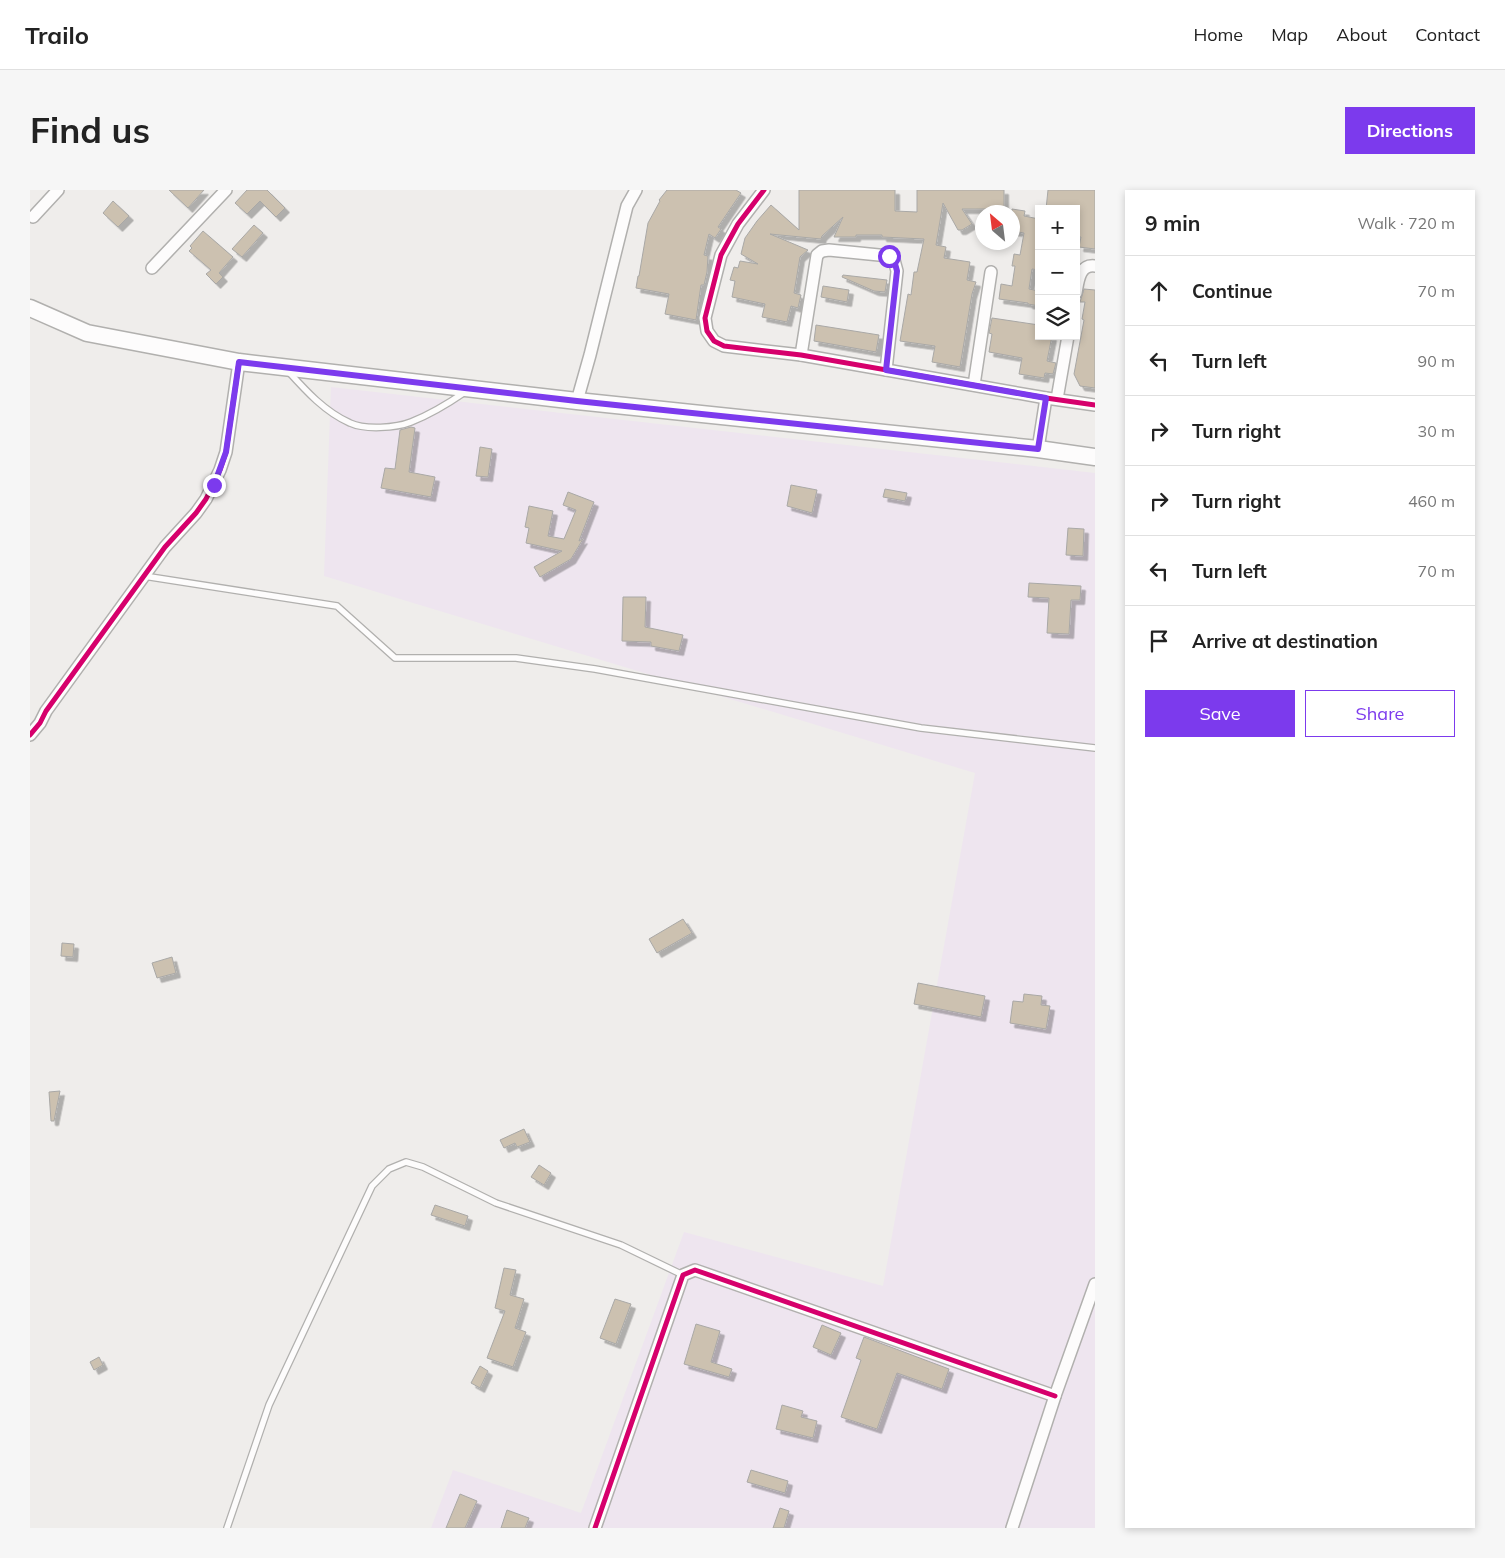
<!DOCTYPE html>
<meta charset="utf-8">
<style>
:root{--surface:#fff;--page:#f6f6f6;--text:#222;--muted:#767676;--line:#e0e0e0;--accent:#7c3aed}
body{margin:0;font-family:Mulish,sans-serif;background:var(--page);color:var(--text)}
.controls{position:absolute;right:15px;top:15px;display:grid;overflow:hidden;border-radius:0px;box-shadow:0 2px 8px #0003}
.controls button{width:45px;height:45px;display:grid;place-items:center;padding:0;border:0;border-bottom:1px solid var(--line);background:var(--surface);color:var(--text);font:25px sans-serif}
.compass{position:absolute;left:945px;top:15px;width:45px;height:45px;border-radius:50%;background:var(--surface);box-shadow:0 2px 8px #0003;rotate:332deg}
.stop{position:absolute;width:15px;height:15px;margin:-11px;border:4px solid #7c3aed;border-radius:50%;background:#fff}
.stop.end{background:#7c3aed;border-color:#fff;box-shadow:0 1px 5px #0008}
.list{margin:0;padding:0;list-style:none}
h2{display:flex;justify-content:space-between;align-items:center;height:65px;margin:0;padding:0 20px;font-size:21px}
h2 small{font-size:16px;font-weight:400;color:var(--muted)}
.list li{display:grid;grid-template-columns:32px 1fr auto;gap:15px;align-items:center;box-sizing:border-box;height:70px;padding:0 20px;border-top:1px solid var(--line)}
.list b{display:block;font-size:19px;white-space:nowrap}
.list em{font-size:16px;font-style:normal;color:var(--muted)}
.actions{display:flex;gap:10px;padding:15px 20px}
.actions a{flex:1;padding:11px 0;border:1px solid var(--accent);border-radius:0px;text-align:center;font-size:18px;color:var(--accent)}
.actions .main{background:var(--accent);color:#fff}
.icon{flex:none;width:28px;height:28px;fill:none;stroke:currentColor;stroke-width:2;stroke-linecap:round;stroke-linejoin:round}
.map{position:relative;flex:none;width:1065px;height:1338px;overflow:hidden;border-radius:0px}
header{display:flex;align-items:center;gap:30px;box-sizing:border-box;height:70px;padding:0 25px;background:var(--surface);border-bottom:1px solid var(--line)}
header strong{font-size:24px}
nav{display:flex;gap:28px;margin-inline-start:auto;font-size:18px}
.intro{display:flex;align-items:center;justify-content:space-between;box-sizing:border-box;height:120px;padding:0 30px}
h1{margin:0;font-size:35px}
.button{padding:12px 22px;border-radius:0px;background:var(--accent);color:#fff;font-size:18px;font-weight:700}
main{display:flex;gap:30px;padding:0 30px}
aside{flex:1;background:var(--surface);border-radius:0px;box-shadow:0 2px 8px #0003}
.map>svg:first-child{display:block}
.industrial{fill:#eee5ef}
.building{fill:#ccc1b0;stroke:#a9a8a6;filter:url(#shadow)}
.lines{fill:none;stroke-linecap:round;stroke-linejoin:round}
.lane-casing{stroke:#b1b0ae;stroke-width:8}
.street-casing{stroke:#b1b0ae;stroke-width:14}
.secondary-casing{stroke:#b1b0ae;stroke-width:19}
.lane{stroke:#fdfcfc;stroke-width:5.5}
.street{stroke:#fdfcfc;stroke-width:11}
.secondary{stroke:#fdfcfc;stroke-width:16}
.cycleway-casing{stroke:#fff;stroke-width:8}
.cycleway{stroke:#d6006c;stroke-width:5}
.route{stroke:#7c3aed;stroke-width:6}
</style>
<header>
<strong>Trailo</strong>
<nav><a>Home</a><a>Map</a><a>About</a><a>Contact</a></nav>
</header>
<div class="intro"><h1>Find us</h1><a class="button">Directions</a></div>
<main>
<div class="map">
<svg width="1065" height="1338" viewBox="0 0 1065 1338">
<defs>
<filter id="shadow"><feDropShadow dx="4.5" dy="4.5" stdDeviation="0" flood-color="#0004"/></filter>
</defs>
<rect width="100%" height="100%" fill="#efedeb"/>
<path class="industrial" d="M301,197L1065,283V1338H401L423,1280L551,1323L654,1042L853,1096L945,583L294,386Z"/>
<g class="building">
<path d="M139,0H174L158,18Z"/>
<path d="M217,0H237L255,18L246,27L230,11L217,24L205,13Z"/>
<path d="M637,0H706L711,3L688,37L691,39L685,48L679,44L674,65L678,66L677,82L674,95H671L666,130L635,124L639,104L606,98L608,86H609L618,33L630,11L629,10Z"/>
<path d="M769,0H865V21L887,22V0H974V19H932L942,34L932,40H928L913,13L906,55L916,57L914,68L940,72L937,90L946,92L942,104L930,177L902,172L905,156L870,151L878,104L881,105L884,82H887L894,49L852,47V45H826V47H804L813,27L792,46L791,49L740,44L778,60L770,67L764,103L771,105L768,118L761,116L757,132L732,127L735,114L702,107L705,91L700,90L704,77L708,78L710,71L728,74L711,64L715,48L727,31L741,15L769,40Z"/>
<path d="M1018,0H1065V59L1049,57L1051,47H1046V19H1016Z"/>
<path d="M83,11L99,26L88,37L73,23Z"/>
<path d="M982,19L995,21L994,26L1009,29V80L1002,79L999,99L1009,101V116L998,114V113L969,109L971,94L982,96L985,76H982L984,64L990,65L994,43L982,41Z"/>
<path d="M224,35L233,43L212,67L202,59Z"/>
<path d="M173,41L203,67L189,83L193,87L186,94L176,84L181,80L159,61L162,58L160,56Z"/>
<path d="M813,85L857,90L855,102L844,101L812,87Z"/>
<path d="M793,96L819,100L817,112L791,107Z"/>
<path d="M1054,99L1065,100V198L1050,196L1044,184L1054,130L1052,129L1055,112H1050Z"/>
<path d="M962,128L1009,135V146H1022L1017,171L1026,173L1023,184L1015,183L1014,188L989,184L992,168L959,162L962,144L959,143Z"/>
<path d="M786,135L849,145L846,162L784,151Z"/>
<path d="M381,237L385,238L379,282L405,287L401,307L351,298L355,278L365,279L370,240Z"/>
<path d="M450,257L462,259L458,287L446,286Z"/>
<path d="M761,295L787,300L782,323L757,316Z"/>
<path d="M855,299L877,303L875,311L853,307Z"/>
<path d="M538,302L564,312L549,351L553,349L541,369L510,387L504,377L532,361L496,353L499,338L495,337L499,316L523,321L518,346L534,349L546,320L533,315Z"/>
<path d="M1038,338L1054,339L1053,366L1036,365Z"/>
<path d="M999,393L1051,396L1050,410H1041L1039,444L1017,443L1019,408L998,407Z"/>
<path d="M593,407H616L615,437L653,445L649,461L621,456V452L592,451Z"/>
<path d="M653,729L662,743L627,763L619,749Z"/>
<path d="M32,753L44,754L43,767L31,766Z"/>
<path d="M142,767L146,783L127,788L122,773Z"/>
<path d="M888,793L955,806L951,827L884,814Z"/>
<path d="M994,804L1012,806L1011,815L1020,816L1016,839L980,833L983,811L993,812Z"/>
<path d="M30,901L24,931H21L19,902Z"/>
<path d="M494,939L500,952L487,957L485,953L474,958L470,950Z"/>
<path d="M509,975L521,983L514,995L501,987Z"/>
<path d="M405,1015L438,1026L435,1036L401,1025Z"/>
<path d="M474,1078L486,1080L480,1105L494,1109L485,1138L496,1142L483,1177L457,1168L475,1121L465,1118Z"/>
<path d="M585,1109L601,1114L586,1154L570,1148Z"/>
<path d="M666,1134L690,1141L681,1172L702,1179L699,1187L654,1174Z"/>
<path d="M792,1135L811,1143L801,1165L783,1157Z"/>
<path d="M834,1147L919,1179L912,1199L867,1183L847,1239L811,1227L831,1170L826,1168Z"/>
<path d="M69,1167L73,1175L64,1180L60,1172Z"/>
<path d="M450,1176L458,1181L450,1198L441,1193Z"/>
<path d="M752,1215L773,1221L771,1227L787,1231L783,1248L746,1239Z"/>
<path d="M721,1280L758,1291L755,1303L717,1292Z"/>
<path d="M430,1304L447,1311L435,1338H416Z"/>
<path d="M750,1318L759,1321L754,1338H743Z"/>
<path d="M477,1320L499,1328L495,1338H471Z"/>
</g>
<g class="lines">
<defs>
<g id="lane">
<path d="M258,181C276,201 295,222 320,233C335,240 366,238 381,232C399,225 419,213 435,202"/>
<path d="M114,386L307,416L365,468H486L565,479L891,538L1065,558"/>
<path d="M197,1338L239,1215L342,996L359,979L376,972L393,977L466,1013L591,1055L653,1085"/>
</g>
<g id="street">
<path d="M734,0L708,34L691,65L675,128L677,141L684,151L694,156L771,165L1016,208L1065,215"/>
<path d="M3,27L28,0"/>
<path d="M122,78L196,0"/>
<path d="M1046,103C1048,92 1049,74 1065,76"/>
<path d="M771,165L787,65L792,61L799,60L859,66L864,70L867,81L856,180"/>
<path d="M944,195L961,82"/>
<path d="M1027,209L1038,146"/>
<path d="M547,211L560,165L597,16L606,0"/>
<path d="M1008,259L1016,208"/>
<path d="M0,545L10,533L16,521L135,357L166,323L176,309L190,280L196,262L209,172"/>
<path d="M565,1338L653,1085L665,1080L1025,1206"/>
<path d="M982,1338L1025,1206L1065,1094"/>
</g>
<path id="secondary" d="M0,118L57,143L209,172L547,211L1008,259L1065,267"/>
</defs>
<use href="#lane" class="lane-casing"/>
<use href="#street" class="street-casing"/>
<use href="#secondary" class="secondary-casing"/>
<use href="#lane" class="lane"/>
<use href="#street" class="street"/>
<use href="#secondary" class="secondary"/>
<defs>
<g id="cycleway">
<path d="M734,0L708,34L691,65L675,128L677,141L684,151L694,156L771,165L1016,208L1065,215"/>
<path d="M0,545L10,533L16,521L135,357L166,323L176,309L190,280L196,262L209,172"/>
<path d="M565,1338L653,1085L665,1080L1025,1206"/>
</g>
</defs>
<use href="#cycleway" class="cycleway-casing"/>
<use href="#cycleway" class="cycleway"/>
</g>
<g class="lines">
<path class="route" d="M184,295L196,262L209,172L547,211L1008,259L1016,208L856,180L867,81L864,70L859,66"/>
</g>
</svg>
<div class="controls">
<button>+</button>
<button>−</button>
<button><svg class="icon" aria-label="layers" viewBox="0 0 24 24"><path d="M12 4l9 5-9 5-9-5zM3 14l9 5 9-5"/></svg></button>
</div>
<svg class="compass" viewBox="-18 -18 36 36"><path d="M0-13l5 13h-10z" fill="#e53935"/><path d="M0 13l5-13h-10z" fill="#767676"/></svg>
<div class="stop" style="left:859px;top:66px"></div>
<div class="stop end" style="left:184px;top:295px"></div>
</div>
<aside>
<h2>9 min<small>Walk · 720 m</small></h2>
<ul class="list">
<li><svg class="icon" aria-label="ahead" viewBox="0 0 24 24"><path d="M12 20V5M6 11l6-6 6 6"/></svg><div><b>Continue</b></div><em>70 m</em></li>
<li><svg class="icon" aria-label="left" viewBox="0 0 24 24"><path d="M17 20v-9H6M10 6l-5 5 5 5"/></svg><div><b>Turn left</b></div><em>90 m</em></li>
<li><svg class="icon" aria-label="right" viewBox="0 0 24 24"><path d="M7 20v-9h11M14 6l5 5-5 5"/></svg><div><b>Turn right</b></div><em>30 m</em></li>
<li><svg class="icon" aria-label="right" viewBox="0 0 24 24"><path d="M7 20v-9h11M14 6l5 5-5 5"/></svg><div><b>Turn right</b></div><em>460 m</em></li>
<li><svg class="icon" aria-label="left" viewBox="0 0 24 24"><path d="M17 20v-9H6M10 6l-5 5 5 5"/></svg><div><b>Turn left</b></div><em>70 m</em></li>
<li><svg class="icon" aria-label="arrive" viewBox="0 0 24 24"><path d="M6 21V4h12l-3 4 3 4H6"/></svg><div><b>Arrive at destination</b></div></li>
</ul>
<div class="actions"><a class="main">Save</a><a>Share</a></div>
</aside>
</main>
